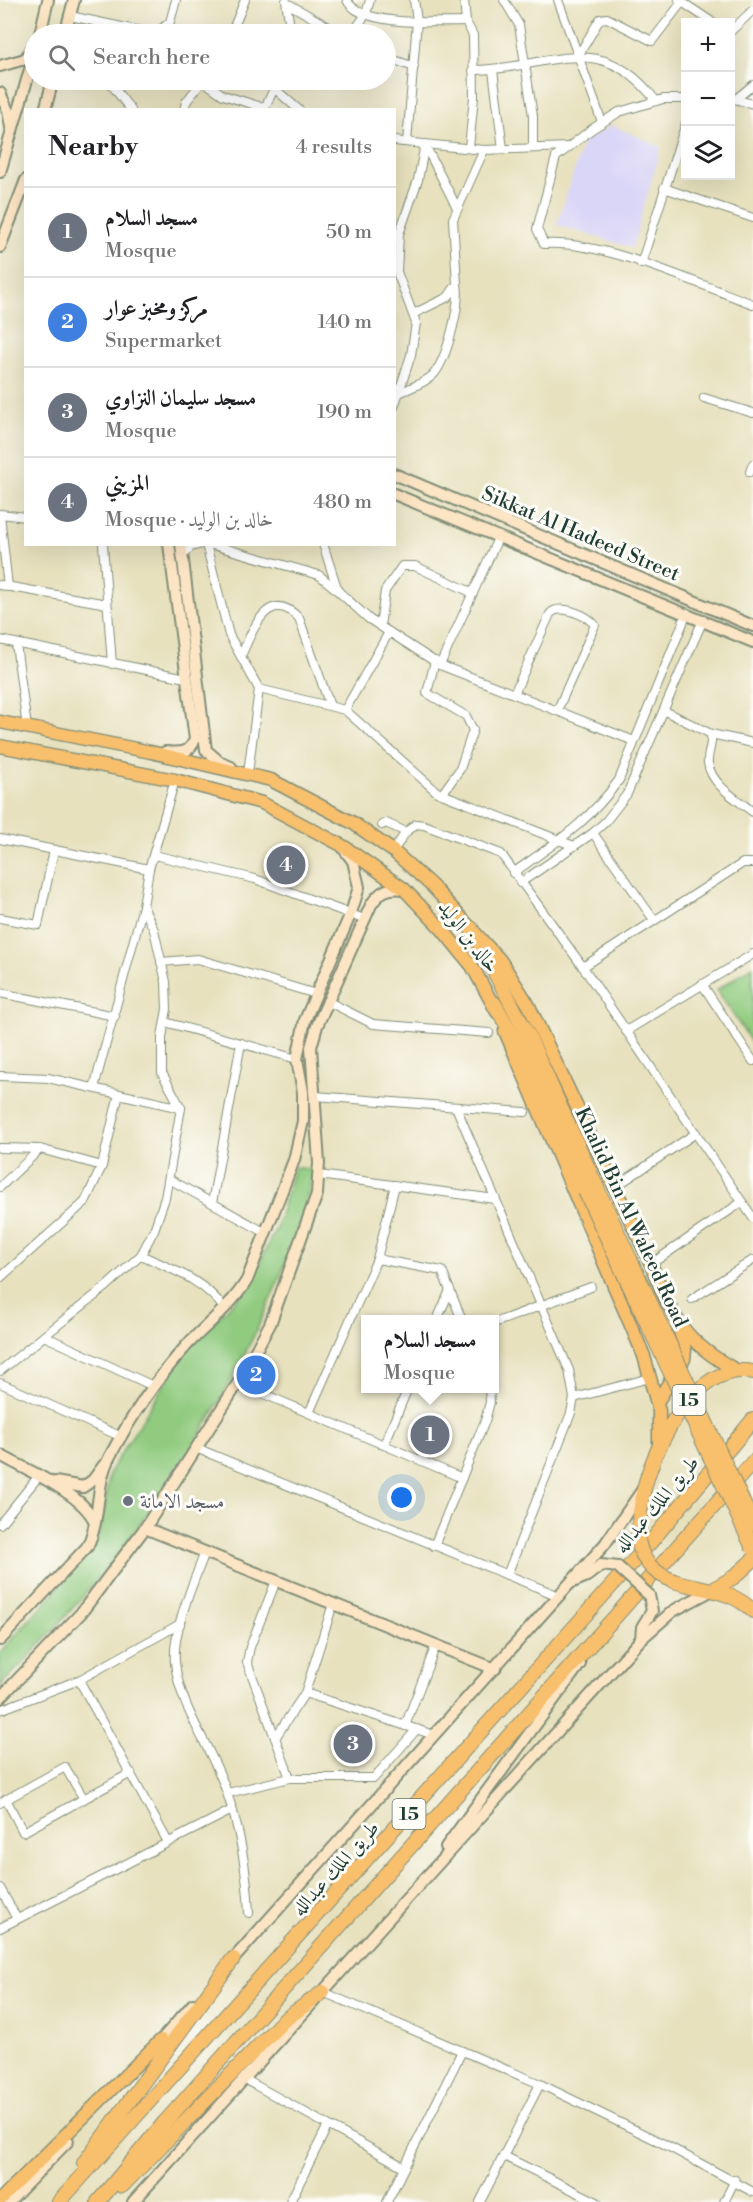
<!DOCTYPE html>
<meta charset="utf-8">
<style>
:root{--surface:#fff;--page:#f2f2f2;--text:#202124;--muted:#757577;--line:#e0e0e0;--accent:#d1495b}
body{margin:0;font-family:"Libre Bodoni",Amiri,serif;background:var(--page);color:var(--text)}
.controls{position:absolute;right:18px;top:18px;display:grid;overflow:hidden;border-radius:0px;box-shadow:0 6px 24px #0002}
.controls button{width:54px;height:54px;display:grid;place-items:center;padding:0;border:0;border-bottom:2px solid var(--line);background:var(--surface);color:var(--text);font:30px sans-serif}
.you{position:absolute;left:402px;top:1498px;width:21px;height:21px;margin:-15px;border:4px solid #fff;border-radius:50%;background:#1a73e8;box-shadow:0 0 0 9px #1a73e833}
.badge{display:grid;place-items:center;width:39px;height:39px;border-radius:50%;background:var(--accent);color:#fff;font-size:20px;font-weight:700}
.pin{position:absolute;translate:-50% -50%;border:3px solid #fff;box-shadow:0 2px 6px #0006}
.popup{position:absolute;left:361px;top:1315px;width:138px;height:78px;box-sizing:border-box;display:grid;place-content:center;border-radius:0px;background:var(--surface);filter:drop-shadow(0 2px 4px #0005);font-size:20px;white-space:nowrap;color:var(--muted)}
.popup b{font-size:22px;color:var(--text)}
.popup::after{content:'';position:absolute;left:50%;top:100%;margin-left:-12px;border:12px solid transparent;border-top-color:var(--surface)}
.list{margin:0;padding:0;list-style:none}
h2{display:flex;justify-content:space-between;align-items:center;height:78px;margin:0;padding:0 24px;font-size:26px}
h2 small{font-size:20px;font-weight:400;color:var(--muted)}
.list li{display:grid;grid-template-columns:39px 1fr auto;gap:18px;align-items:center;box-sizing:border-box;height:90px;padding:0 24px;border-top:2px solid var(--line)}
.list b{display:block;font-size:22px;white-space:nowrap}
.list p{margin:0;font-size:20px;white-space:nowrap;color:var(--muted)}
.list em{font-size:20px;font-style:normal;color:var(--muted)}
.icon{flex:none;width:33px;height:33px;fill:none;stroke:currentColor;stroke-width:2;stroke-linecap:round;stroke-linejoin:round}
.map{position:relative;flex:none;width:753px;height:2202px;overflow:hidden}
.search{position:absolute;background:var(--surface);box-shadow:0 6px 24px #0002;left:24px;top:24px;width:372px;height:66px;display:flex;align-items:center;gap:15px;box-sizing:border-box;padding:0 21px;border-radius:33px;color:var(--muted);font-size:22px}
.panel{position:absolute;background:var(--surface);box-shadow:0 6px 24px #0002;left:24px;top:108px;width:372px;height:438px;border-radius:0px}
.map>svg:first-child{display:block}
.built{fill:#dad6f7}
.green{fill:#90cb7f;stroke:#58845a;stroke-width:1.5}
.lines{fill:none;stroke-linecap:round;stroke-linejoin:round}
.street-casing{stroke:#838f79;stroke-width:10}
.secondary-casing{stroke:#838f79;stroke-width:14}
.primary-casing{stroke:#838f79;stroke-width:15}
.highway-casing{stroke:#838f79;stroke-width:16}
.street{stroke:#fff;stroke-width:8}
.secondary{stroke:#fce5c4;stroke-width:10}
.primary{stroke:#f8bf6c;stroke-width:12}
.highway{stroke:#f8bf6c;stroke-width:14}
.secondary-bridge-casing{stroke:#838f79;stroke-width:14;stroke-linecap:butt}
.highway-bridge-casing{stroke:#838f79;stroke-width:16;stroke-linecap:butt}
.secondary-bridge{stroke:#fce5c4;stroke-width:10}
.highway-bridge{stroke:#f8bf6c;stroke-width:14}
.worship-dot{fill:#6b7280;stroke:#fdfcf7;stroke-width:2}
.labels{text-anchor:middle;stroke-width:6;stroke-linejoin:round;paint-order:stroke}
.shield{fill:#fdfcf7;stroke:#62766e;stroke-width:1.5}
.shield-label{font-size:18px;font-weight:bold;fill:#1f3d34}
.street-label{font-size:20px;fill:#1f3d34;stroke:#fdfcf7}
.worship-label{font-size:20px;fill:#5b616d;stroke:#fdfcf7;text-anchor:start}
</style>
<div class="map">
<svg width="753" height="2202" viewBox="0 0 753 2202">
<rect width="100%" height="100%" fill="#fdfcf7"/>
<filter id="ink" filterUnits="userSpaceOnUse"><feTurbulence type="fractalNoise" baseFrequency=".0167" numOctaves="2"/><feDisplacementMap in="SourceGraphic" scale="12" xChannelSelector="R" yChannelSelector="G"/><feConvolveMatrix kernelMatrix="1 2 1 2 8 2 1 2 1" color-interpolation-filters="sRGB"/></filter>
<filter id="wash" filterUnits="userSpaceOnUse"><feTurbulence type="fractalNoise" baseFrequency=".008" numOctaves="4" result="noise"/><feDisplacementMap in="SourceGraphic" scale="24" xChannelSelector="R" yChannelSelector="G"/><feGaussianBlur stdDeviation="1.35" result="paint"/><feColorMatrix in="noise" values="0 0 0 0 0 0 0 0 0 0 0 0 0 0 0 0 0 1.4 0 .05"/><feComposite in="paint" operator="in"/></filter>
<g filter="url(#wash)">
<rect width="100%" height="100%" fill="#e7e1be"/>
<path class="built" d="M612,125L661,147L632,248L557,225L583,142Z"/>
<g class="green">
<path d="M753,966V1045L717,990Z"/>
<path d="M294,1167L313,1170C306,1213 291,1251 274,1291C212,1438 113,1574 0,1686V1652L63,1583L100,1533L110,1471L185,1351L247,1288L277,1226Z"/>
</g>
</g>
<g filter="url(#ink)">
<g class="lines">
<defs>
<g id="street">
<path d="M347,0C359,27 440,22 466,22"/>
<path d="M464,0L466,22L473,35L474,97L469,148"/>
<path d="M504,0L519,25L533,116V148"/>
<path d="M558,0L602,122"/>
<path d="M679,0L712,22"/>
<path d="M286,1L291,34"/>
<path d="M287,3L341,34"/>
<path d="M70,16L155,34L170,22L176,0"/>
<path d="M97,22L99,34"/>
<path d="M730,32L753,10"/>
<path d="M231,34L245,0"/>
<path d="M352,34L366,14L370,0"/>
<path d="M578,56L600,19L607,18L652,41L682,2"/>
<path d="M386,57L414,67"/>
<path d="M473,70C548,70 599,26 656,101"/>
<path d="M493,70L503,149"/>
<path d="M108,80L131,110"/>
<path d="M202,80L223,95L265,108"/>
<path d="M312,80H320"/>
<path d="M274,88L299,110"/>
<path d="M730,98L753,104"/>
<path d="M737,98L753,85"/>
<path d="M686,99H663L619,112L592,129L556,157L537,229L544,244C604,240 694,283 753,304"/>
<path d="M184,110L186,102L203,80"/>
<path d="M264,110L278,80"/>
<path d="M394,141L484,150L569,147"/>
<path d="M407,142L417,21L414,0"/>
<path d="M425,145L457,208"/>
<path d="M664,188L753,218"/>
<path d="M641,264L686,123"/>
<path d="M413,314L448,297L457,284L453,219L484,150"/>
<path d="M399,393C410,388 425,383 433,375C447,360 461,304 457,284"/>
<path d="M704,398L753,413"/>
<path d="M394,407L411,355L416,323L397,272L399,234L418,180L425,144"/>
<path d="M750,472L753,464"/>
<path d="M0,514L8,587"/>
<path d="M0,514L26,517"/>
<path d="M103,544L112,664"/>
<path d="M206,544L229,635L259,689L248,773"/>
<path d="M209,544L319,575L337,590"/>
<path d="M323,544L338,591L369,619L440,665L634,741"/>
<path d="M182,555L191,547L202,544"/>
<path d="M0,585L107,604"/>
<path d="M380,626L385,591L402,566H415L473,593"/>
<path d="M0,640L186,678"/>
<path d="M16,644L27,728"/>
<path d="M241,656C252,632 267,586 299,618L330,706"/>
<path d="M435,661L427,693L466,716L473,730L460,769L442,794"/>
<path d="M440,665L499,536"/>
<path d="M259,689L345,710L437,792L574,846"/>
<path d="M514,694L550,614C559,603 587,615 595,625L557,711"/>
<path d="M345,710L389,632"/>
<path d="M665,711L711,734C713,744 707,753 708,763C711,785 737,799 753,812"/>
<path d="M711,734L753,743"/>
<path d="M382,825L386,823L406,832"/>
<path d="M593,833L654,920"/>
<path d="M0,839L149,869"/>
<path d="M393,851L406,832L416,824L424,825L501,854L583,967L753,1218"/>
<path d="M154,855L255,879L364,919"/>
<path d="M513,873C555,843 588,823 619,780L687,613"/>
<path d="M520,883L593,833L606,821L627,794L703,620"/>
<path d="M0,918L38,925L54,850"/>
<path d="M161,962L198,959L316,994"/>
<path d="M583,967L743,863H753"/>
<path d="M702,984L753,1061"/>
<path d="M0,993L115,1016"/>
<path d="M327,1001L373,1024L489,1033"/>
<path d="M165,1022L297,1059"/>
<path d="M626,1031L753,954"/>
<path d="M0,1076L48,1078L181,1108"/>
<path d="M94,1088L143,906"/>
<path d="M315,1096L525,1112"/>
<path d="M456,1107L569,1370L574,1398L571,1413L507,1575"/>
<path d="M0,1148L40,1149L102,1166"/>
<path d="M319,1175L495,1199"/>
<path d="M169,1179L266,1233"/>
<path d="M0,1187L40,1149"/>
<path d="M615,1187L696,1133"/>
<path d="M212,1203L241,1043"/>
<path d="M141,1255C173,1270 202,1279 224,1308"/>
<path d="M377,1259L442,1271L462,1320"/>
<path d="M651,1264L742,1202"/>
<path d="M0,1278L85,1202L102,1166L119,1094"/>
<path d="M692,1299L753,1260"/>
<path d="M437,1320L450,1290"/>
<path d="M494,1323L591,1287"/>
<path d="M44,1336L153,1386"/>
<path d="M0,1371L107,1286L141,1255L154,1230L165,1198L181,1108L162,1073V1037L167,1009L166,982L154,930L143,906L149,869L175,780"/>
<path d="M0,1383L122,1437"/>
<path d="M238,1383L462,1478"/>
<path d="M574,1398L650,1378"/>
<path d="M309,1413L377,1259L395,1185"/>
<path d="M384,1445L408,1388"/>
<path d="M196,1448L559,1596"/>
<path d="M0,1524L38,1477"/>
<path d="M434,1546L485,1421L490,1402L489,1388"/>
<path d="M205,1552C194,1582 172,1630 175,1662C179,1708 213,1749 227,1793C241,1833 247,1871 249,1913"/>
<path d="M276,1581L250,1647L247,1662L290,1778"/>
<path d="M79,1680L168,1842"/>
<path d="M305,1693L434,1735"/>
<path d="M0,1710L79,1680L180,1624"/>
<path d="M405,1726L436,1645"/>
<path d="M275,1738L305,1693L333,1604"/>
<path d="M228,1793L290,1778H374L417,1729"/>
<path d="M6,1799L23,1832L131,1773"/>
<path d="M0,1803L65,1767L84,1799"/>
<path d="M0,1888L17,1919"/>
<path d="M0,1928L232,1810"/>
<path d="M323,1992L540,2084L662,2143L753,2192"/>
<path d="M244,2079L404,2167"/>
<path d="M504,2156L597,2202"/>
<path d="M290,2202L328,2125"/>
<path d="M387,2202L462,2051"/>
<path d="M480,2202L540,2084"/>
<path d="M724,2202L735,2180"/>
</g>
<g id="secondary">
<path d="M40,34L48,0"/>
<path d="M65,34L74,0"/>
<path d="M0,66L25,59L34,45"/>
<path d="M0,93L8,111L12,132"/>
<path d="M45,110L53,80"/>
<path d="M0,172L34,56"/>
<path d="M0,247L26,180"/>
<path d="M394,474L753,626"/>
<path d="M394,494L753,642"/>
<path d="M181,544L206,750L221,763L231,767"/>
<path d="M165,752C180,753 190,754 195,739L169,544"/>
<path d="M0,1455C28,1471 82,1493 95,1522"/>
<path d="M55,1482L83,1487L93,1480L104,1465"/>
<path d="M145,1528L495,1669"/>
<path d="M573,1582L587,1576L601,1565L618,1567"/>
<path d="M641,1639L642,1627L652,1611L649,1595"/>
<path d="M0,1640L87,1547C101,1520 95,1485 109,1458C130,1418 157,1378 188,1344C208,1323 232,1305 247,1280L294,1160L303,1121V1092L297,1059L305,1020L351,913L359,887L353,861L344,849"/>
<path d="M0,1698L81,1613L145,1528L238,1383L270,1324L317,1194L319,1163L311,1047L317,1026L371,905C380,891 387,887 404,889"/>
<path d="M446,1847L580,1664"/>
<path d="M228,1965L605,1544L643,1489"/>
<path d="M156,2046L193,2004"/>
<path d="M9,2202L68,2141"/>
<path d="M133,2202L641,1639L673,1611L714,1589"/>
</g>
<g id="primary">
<path d="M0,722L151,752L271,780L353,823L393,851L432,886L500,960L528,1004L651,1264C671,1316 685,1343 736,1370"/>
<path d="M0,746L175,780L262,803L343,846L404,889L442,929L472,966L497,1012"/>
<path d="M505,1031L644,1356L659,1411V1448"/>
<path d="M657,1402L684,1359L685,1350L679,1327"/>
<path d="M0,2200L161,2040"/>
</g>
<g id="highway">
<path d="M471,928L528,1035L597,1188"/>
<path d="M494,1003L519,1046L585,1191"/>
<path d="M638,1540C639,1521 640,1503 645,1485C657,1441 697,1361 753,1372"/>
<path d="M674,1581C702,1590 731,1589 753,1611"/>
<path d="M714,1589L734,1577L753,1560"/>
<path d="M84,2163L233,1959"/>
<path d="M122,2186L283,2021L323,1992"/>
<path d="M59,2202L648,1545L753,1420"/>
<path d="M98,2202L165,2122L753,1462"/>
</g>
</defs>
<use href="#street" class="street-casing"/>
<use href="#secondary" class="secondary-casing"/>
<use href="#primary" class="primary-casing"/>
<use href="#highway" class="highway-casing"/>
<use href="#street" class="street"/>
<use href="#secondary" class="secondary"/>
<use href="#primary" class="primary"/>
<use href="#highway" class="highway"/>
<defs>
<path id="secondary-bridge" d="M618,1567L649,1595"/>
<g id="highway-bridge">
<path d="M597,1188L753,1524"/>
<path d="M585,1191L753,1548"/>
<path d="M638,1540C642,1561 653,1573 674,1581"/>
</g>
</defs>
<use href="#secondary-bridge" class="secondary-bridge-casing"/>
<use href="#highway-bridge" class="highway-bridge-casing"/>
<use href="#secondary-bridge" class="secondary-bridge"/>
<use href="#highway-bridge" class="highway-bridge"/>
</g>
</g>
<circle class="worship-dot" cx="128" cy="1501" r="6"/>
<g class="labels">
<g class="shield">
<rect x="672.5" y="1385" width="33" height="30" rx="4.5"/>
<rect x="392.5" y="1799" width="33" height="30" rx="4.5"/>
</g>
<g class="shield-label">
<text x="689" y="1406">15</text>
<text x="409" y="1820">15</text>
</g>
<g class="street-label">
<text transform="translate(581 533) rotate(23)" y="7">Sikkat Al Hadeed Street</text>
<text transform="translate(469 936) rotate(52)" y="7">خالد بن الوليد</text>
<text transform="translate(632 1217) rotate(65)" y="7">Khalid Bin Al Waleed Road</text>
<text transform="translate(656 1504) rotate(-50)" y="7">طريق الملك عبدالله</text>
<text transform="translate(335 1868) rotate(-48)" y="7">طريق الملك عبدالله</text>
</g>
<g class="worship-label">
<text x="140" y="1508">مسجد الامانة</text>
</g>
</g>
</svg>
<div class="controls">
<button>+</button>
<button>−</button>
<button><svg class="icon" aria-label="layers" viewBox="0 0 24 24"><path d="M12 4l9 5-9 5-9-5zM3 14l9 5 9-5"/></svg></button>
</div>
<div class="you"></div>
<div class="pin badge" style="left:430px;top:1435px;background:#6b7280">1</div>
<div class="popup"><b>مسجد السلام</b>Mosque</div>
<div class="pin badge" style="left:256px;top:1375px;background:#3f7fe0">2</div>
<div class="pin badge" style="left:353px;top:1744px;background:#6b7280">3</div>
<div class="pin badge" style="left:286px;top:865px;background:#6b7280">4</div>
<div class="search"><svg class="icon" aria-label="search" viewBox="0 0 24 24"><circle cx="10" cy="10" r="6"/><path d="M15 15l6 6"/></svg>Search here</div>
<section class="panel">
<h2>Nearby<small>4 results</small></h2>
<ul class="list">
<li><span class="badge" style="background:#6b7280">1</span><div><b>مسجد السلام</b><p>Mosque</p></div><em>50 m</em></li>
<li><span class="badge" style="background:#3f7fe0">2</span><div><b>مركز ومخبز عوار</b><p>Supermarket</p></div><em>140 m</em></li>
<li><span class="badge" style="background:#6b7280">3</span><div><b>مسجد سليمان النزاوي</b><p>Mosque</p></div><em>190 m</em></li>
<li><span class="badge" style="background:#6b7280">4</span><div><b>المزيني</b><p>Mosque · خالد بن الوليد</p></div><em>480 m</em></li>
</ul>
</section>
</div>
